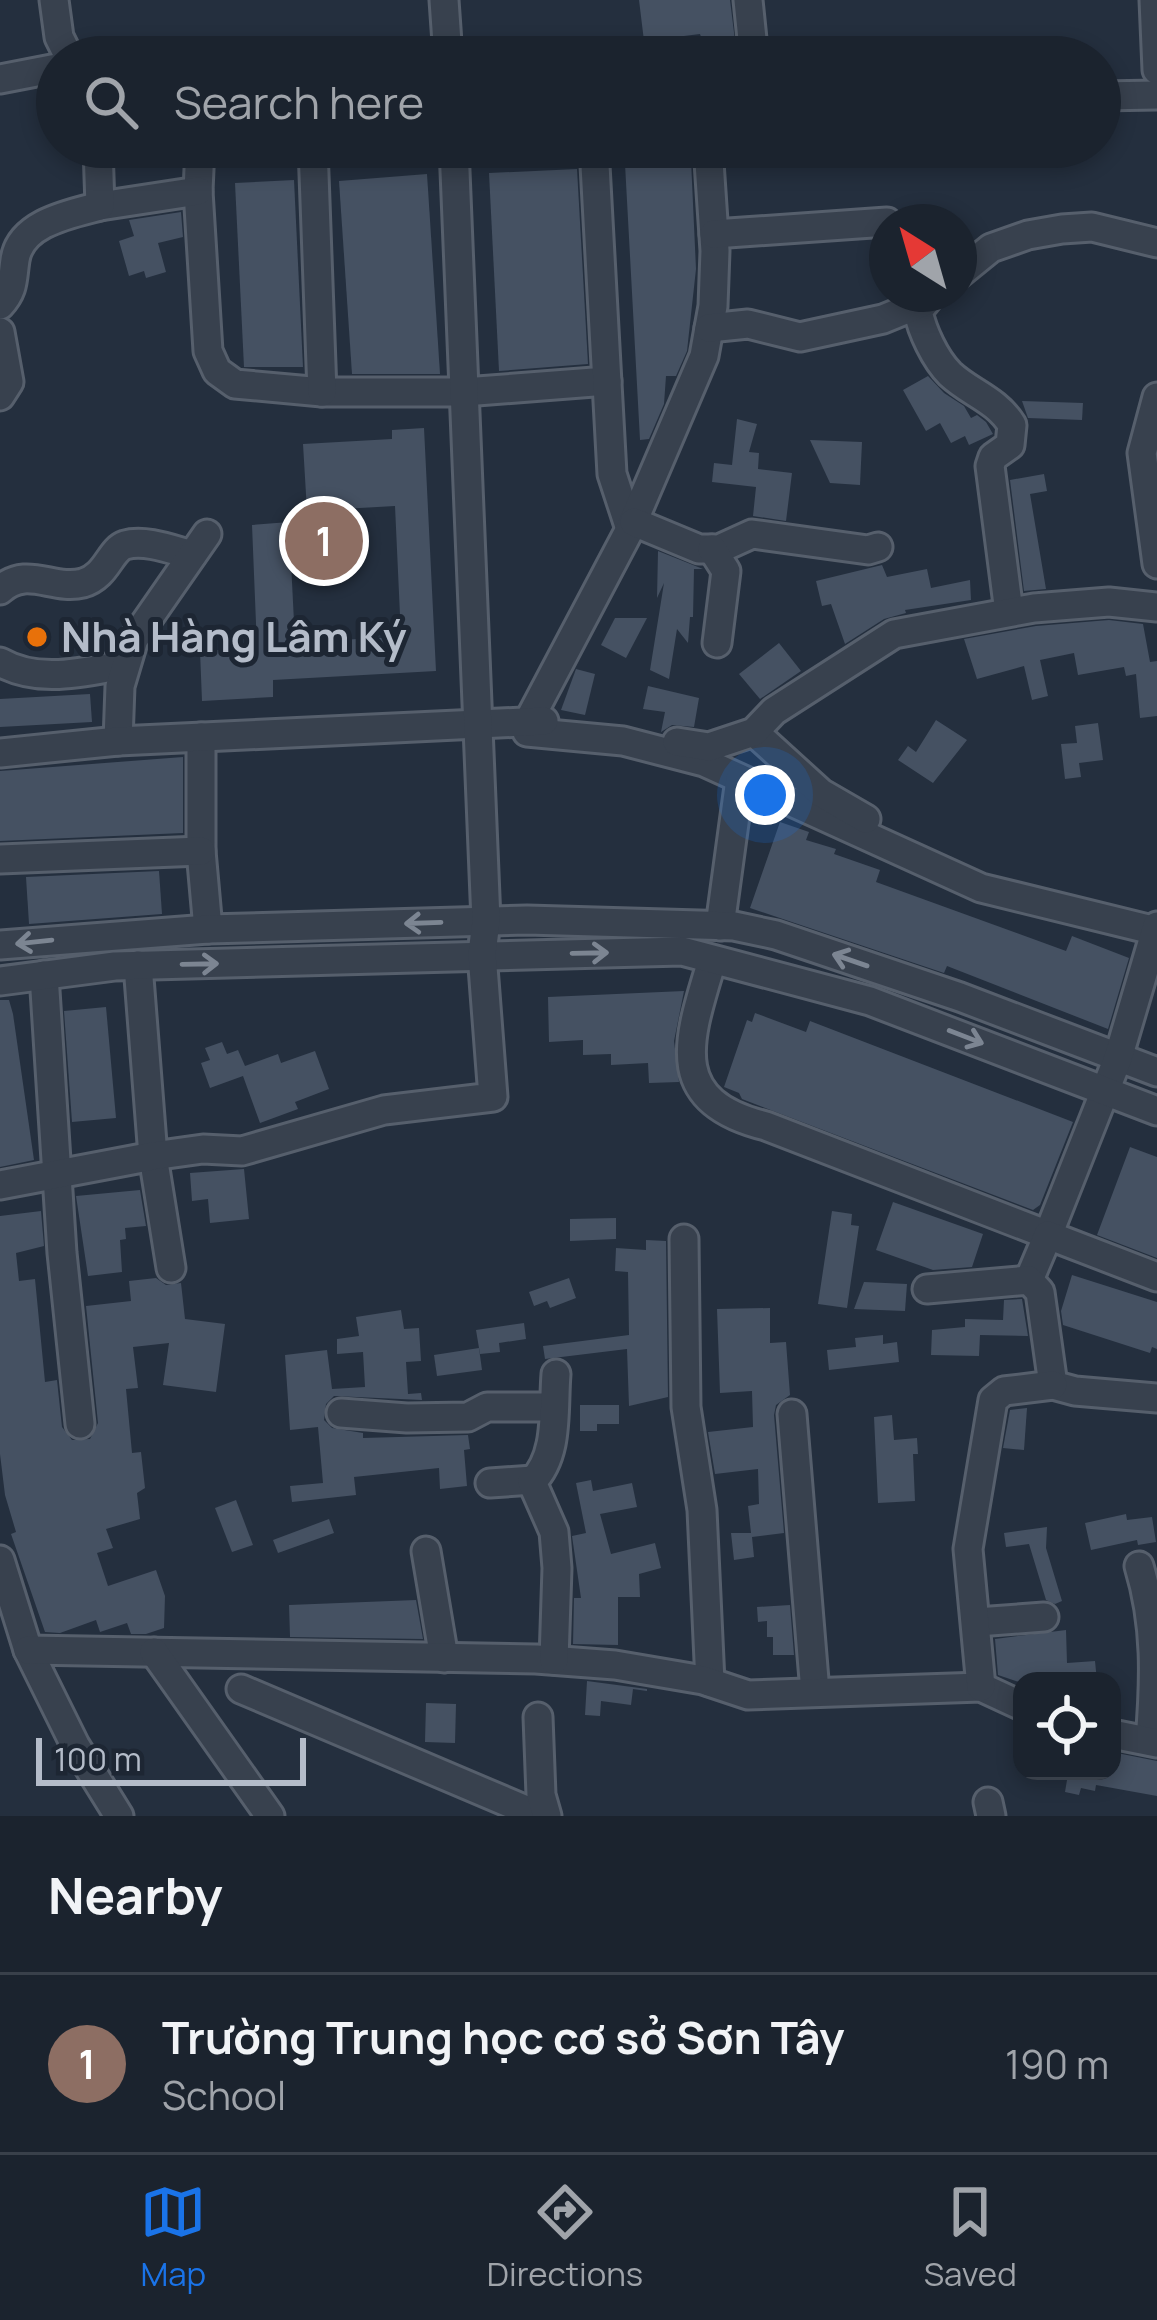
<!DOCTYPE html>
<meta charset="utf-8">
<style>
:root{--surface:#1b232e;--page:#282f3a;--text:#f1f3f6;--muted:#a0a4aa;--line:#39404a;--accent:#1a73e8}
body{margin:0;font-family:Manrope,sans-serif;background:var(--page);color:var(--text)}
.controls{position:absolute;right:36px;bottom:36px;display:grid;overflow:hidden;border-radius:24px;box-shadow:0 6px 18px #0003}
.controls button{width:108px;height:108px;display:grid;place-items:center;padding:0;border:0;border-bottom:3px solid var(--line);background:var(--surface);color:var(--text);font:60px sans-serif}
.compass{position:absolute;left:869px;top:204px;width:108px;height:108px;border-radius:50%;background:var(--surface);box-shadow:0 6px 18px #0003;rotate:323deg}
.scale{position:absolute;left:36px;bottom:30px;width:270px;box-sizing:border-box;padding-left:12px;border:6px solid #b4bcc9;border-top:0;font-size:33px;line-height:42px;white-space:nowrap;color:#b4bcc9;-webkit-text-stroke:9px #1d2633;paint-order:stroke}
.you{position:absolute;left:765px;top:795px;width:42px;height:42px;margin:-30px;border:9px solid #fff;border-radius:50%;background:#1a73e8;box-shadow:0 0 0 18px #1a73e833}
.badge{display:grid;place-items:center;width:78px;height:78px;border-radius:50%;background:var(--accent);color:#fff;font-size:39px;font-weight:700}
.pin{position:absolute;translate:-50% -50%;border:6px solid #fff;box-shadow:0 3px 12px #0006}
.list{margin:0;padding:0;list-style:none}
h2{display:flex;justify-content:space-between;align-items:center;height:156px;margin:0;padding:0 48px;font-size:51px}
h2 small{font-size:39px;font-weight:400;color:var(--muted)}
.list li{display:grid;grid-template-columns:78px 1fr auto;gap:36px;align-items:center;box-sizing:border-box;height:180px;padding:0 48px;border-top:3px solid var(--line)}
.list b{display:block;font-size:45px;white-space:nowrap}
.list p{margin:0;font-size:39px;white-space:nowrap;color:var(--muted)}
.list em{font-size:39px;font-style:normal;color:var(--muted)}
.icon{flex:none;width:66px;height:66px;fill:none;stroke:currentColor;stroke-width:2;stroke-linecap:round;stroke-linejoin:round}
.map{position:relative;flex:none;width:1157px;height:1816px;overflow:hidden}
.search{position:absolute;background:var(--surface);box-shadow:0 6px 18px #0003;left:36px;right:36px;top:36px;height:132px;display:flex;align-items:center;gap:30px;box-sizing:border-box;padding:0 42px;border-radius:66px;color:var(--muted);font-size:45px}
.sheet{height:336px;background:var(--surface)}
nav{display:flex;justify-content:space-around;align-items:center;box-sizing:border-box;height:168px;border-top:3px solid var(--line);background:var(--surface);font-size:33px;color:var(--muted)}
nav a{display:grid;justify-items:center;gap:6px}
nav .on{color:var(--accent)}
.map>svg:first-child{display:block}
.building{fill:#455162}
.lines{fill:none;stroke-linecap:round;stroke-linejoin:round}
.minor-casing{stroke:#565f6c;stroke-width:33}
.minor{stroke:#38414e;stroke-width:27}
.oneway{stroke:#7c8592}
.food-dot{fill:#e8710a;stroke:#1d2633;stroke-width:4.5}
.labels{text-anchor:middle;stroke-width:10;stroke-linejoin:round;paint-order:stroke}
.poi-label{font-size:42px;font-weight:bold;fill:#b4bcc9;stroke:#1d2633;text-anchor:start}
</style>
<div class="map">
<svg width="1157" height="1816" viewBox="0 0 1157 1816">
<rect width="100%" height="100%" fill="#242f3e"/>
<g class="building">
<path d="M639,0H730L737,57H708L700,34L644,41Z"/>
<path d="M691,160L696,269L687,351L676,376H666L664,404L649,439L640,440L625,164Z"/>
<path d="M577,169L588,364L499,371L489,173Z"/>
<path d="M427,174L440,374H352L339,181Z"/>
<path d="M294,180L303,367H244L235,183Z"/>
<path d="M181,212L183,237L158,243L166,272L146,278L144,271L129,276L119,241L134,236L129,220Z"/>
<path d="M928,376L944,393L964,406L971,418L977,415L986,422L993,434L969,445L965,436L951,443L940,423L926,431L903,390Z"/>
<path d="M1022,401L1083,403L1082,420L1028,418Z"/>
<path d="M737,419L757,424L749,452L759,453L758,469L792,473L786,521L753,516L756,487L712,482L714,463L732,465Z"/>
<path d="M424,428L436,671L273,680V697L202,701L200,651L257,648L252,525L289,522L295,642L401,637L395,506L307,511L303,444L392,439V430Z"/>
<path d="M810,440L862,442L860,485L830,483Z"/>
<path d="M1044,474L1047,491L1030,494L1046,589L1024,591L1010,480Z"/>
<path d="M658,551L703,569H694L693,617H690L688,643L677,629L669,679L650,670L664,583L657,598Z"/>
<path d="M882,565L887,577L927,569L931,588L970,580L971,600L905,610L906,613L884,619L845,644L831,604L822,606L816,581Z"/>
<path d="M615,618H647L626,658L601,645Z"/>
<path d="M1109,620L1143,624L1150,662L1157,661V716L1140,718L1136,674L1126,676L1124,667L1078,675L1074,653L1040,660L1048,696L1032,700L1024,666L977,679L964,639L1036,626Z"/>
<path d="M779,643L801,671L760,699L739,674Z"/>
<path d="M576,669L595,674L585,715L561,710Z"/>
<path d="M648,686L699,698L694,727L672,725L661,732L665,712L643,709Z"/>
<path d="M90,694L92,722L0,727V699Z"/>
<path d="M936,720L967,740L933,783L898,760L908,746L916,752Z"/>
<path d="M1098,723L1103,760L1079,763L1081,777L1065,779L1061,744L1077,743L1075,726Z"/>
<path d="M183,757V833L0,841V771Z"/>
<path d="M780,822L809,832L806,840L836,849L834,854L880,870L876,882L1066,951L1072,936L1129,958L1108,1029L947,966L944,973L750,908Z"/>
<path d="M159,871L162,914L29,924L26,877Z"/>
<path d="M684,991L674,1041L679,1082L649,1083L648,1063L611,1065V1054L583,1055V1040L549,1042L548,997Z"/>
<path d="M0,1000H9L13,1014L34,1160L0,1167Z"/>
<path d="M106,1007L116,1118L72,1122L64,1011Z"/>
<path d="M755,1013L806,1032L810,1021L1073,1122L1040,1205L1033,1210L742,1099L739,1093L724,1087L747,1020L752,1022Z"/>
<path d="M222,1042L227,1054L238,1050L245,1066L278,1054L281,1063L315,1051L329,1089L295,1102L298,1109L260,1123L243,1076L210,1088L201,1063L210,1060L205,1048Z"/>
<path d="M1130,1147L1157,1157V1258L1097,1235Z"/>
<path d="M244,1169L249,1219L210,1223L208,1199L192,1201L190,1173Z"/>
<path d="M140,1190L146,1226L125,1228L126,1239L120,1240L122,1272L88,1276L76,1196Z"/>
<path d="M893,1202L983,1234L972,1267L933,1270L876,1250Z"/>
<path d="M41,1211L44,1246L16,1253L19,1281L35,1279L45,1382L57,1380L62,1427L72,1440L90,1439L98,1423L86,1306L131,1301L129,1281L156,1278L166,1285L181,1283L185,1319L225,1324L216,1392L163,1385L169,1343L133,1347L138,1388L126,1389L132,1453L141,1452L145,1488L137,1493L140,1519L106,1529L113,1548L97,1553L108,1586L156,1570L165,1596L164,1628L146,1634H131L127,1623L100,1632L96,1620L60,1633L45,1632L11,1534L16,1532L5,1495L0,1454V1216Z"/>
<path d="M832,1211L852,1214L851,1225L859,1226L847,1308L818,1304Z"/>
<path d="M616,1218V1239L570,1241V1219Z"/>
<path d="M646,1240L666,1241L668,1397L629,1406L627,1349L545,1359L543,1346L629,1335L628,1272L615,1271L616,1248L646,1250Z"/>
<path d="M1072,1275L1157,1302V1349L1152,1347L1150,1353L1063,1325L1061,1311Z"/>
<path d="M569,1278L576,1298L550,1308L547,1301L534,1306L529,1292Z"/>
<path d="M864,1282L907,1284L905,1311L854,1309Z"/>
<path d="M1022,1299L1028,1336L980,1335L979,1356L931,1355L932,1330L965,1327V1319L1003,1320L1004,1300Z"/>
<path d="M770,1308V1343L786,1342L790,1395L776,1405L774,1415L784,1533L752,1537L754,1557L734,1560L731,1533H751L748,1506L759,1504L758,1469L715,1474L708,1432L753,1427L752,1391L720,1393L717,1309Z"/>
<path d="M401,1310L404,1329L419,1328L421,1361L406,1362L408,1394L421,1393L422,1400L334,1396L326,1404L324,1420L332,1428L363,1433V1438L468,1435L470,1449L464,1450L467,1486L440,1489L439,1468L354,1477L356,1495L292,1502L290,1486L323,1483L318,1427L290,1430L285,1355L327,1350L332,1389L365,1387L363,1352L337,1354V1339L359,1336L356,1317Z"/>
<path d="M524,1323L526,1339L499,1343L500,1352L480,1354L476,1330Z"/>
<path d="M883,1335V1344L897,1342L899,1362L829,1370L827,1350L856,1347L855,1338Z"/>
<path d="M479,1348L482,1370L437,1376L434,1355Z"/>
<path d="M580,1405H619V1424H597V1431H580Z"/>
<path d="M1027,1408L1024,1450L1003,1448L1010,1410Z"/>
<path d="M892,1415L894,1440L917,1438L918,1454H913L915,1501L878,1503L874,1417Z"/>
<path d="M591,1480L593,1491L632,1483L637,1507L600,1514L611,1554L655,1543L661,1568L639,1574L640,1597H618V1645L573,1644L574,1598H581L572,1536L586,1533L576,1483Z"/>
<path d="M236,1500L253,1545L232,1552L215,1508Z"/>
<path d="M1126,1514L1127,1520L1152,1517L1156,1542L1138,1545L1137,1540L1091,1550L1085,1523Z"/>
<path d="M329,1519L334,1533L278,1553L273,1540Z"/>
<path d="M1047,1527L1046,1548L1062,1601L1055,1604L1046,1600L1029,1544L1006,1547L1004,1533Z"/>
<path d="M416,1600L423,1639L290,1637L289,1605Z"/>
<path d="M790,1605L794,1655H773V1637H767V1621L758,1622L757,1607Z"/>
<path d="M1066,1630L1067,1663L1095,1661L1097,1681L1074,1678L1022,1683L998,1675L995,1639Z"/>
<path d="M587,1681L647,1689V1691L633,1689L631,1705L601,1701L600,1716L585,1715Z"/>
<path d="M426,1703L456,1704L455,1743L425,1742Z"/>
<path d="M1112,1752L1157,1761V1796L1096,1785L1095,1791L1081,1788L1079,1795L1065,1792L1067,1780L1059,1778L1060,1771H1112Z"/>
</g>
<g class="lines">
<defs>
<g id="minor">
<path d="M54,0L59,37L69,57"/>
<path d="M444,0L448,57"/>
<path d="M748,0L753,49"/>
<path d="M1154,0L1157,70"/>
<path d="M0,79L57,68"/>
<path d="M1100,96L1157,95"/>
<path d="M200,147L198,191L208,351L217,371L235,384L322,392H464L607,381"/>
<path d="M313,147L322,392"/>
<path d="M594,147L612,474L630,529"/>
<path d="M708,147L715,251L713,306L704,356L630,529L528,722L527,732L623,741L704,762L981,888L1156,931"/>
<path d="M100,206L198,191"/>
<path d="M714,234L887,222"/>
<path d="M959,274L991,248L1028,235L1062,229L1092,227L1157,243"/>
<path d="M932,294L918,311C922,331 935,359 950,374C970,393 996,399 1012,425L1010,445L993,457L990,466L1009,612"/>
<path d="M0,305C14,290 12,280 15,260C20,223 70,214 100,206L98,147"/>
<path d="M709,328L748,324L800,337L883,319L922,303"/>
<path d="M0,332L9,382L0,396"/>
<path d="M1157,397L1142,453L1157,564"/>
<path d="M634,522L699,549H719L752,534L868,550L878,547"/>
<path d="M712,549L726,571L717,643"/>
<path d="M0,590C27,565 53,591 83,583C107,576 110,550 125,545C145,539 173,550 192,555"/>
<path d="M0,662C38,684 83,672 123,665"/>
<path d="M754,732L821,793L866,819"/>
<path d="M201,737V851L208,929"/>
<path d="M118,741L120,686L134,639L207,534"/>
<path d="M677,742L709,747L754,732L774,711L894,634L1034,608L1109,602L1157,607"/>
<path d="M0,753L118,741L544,721"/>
<path d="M0,859L201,851"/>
<path d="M720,926L740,779"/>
<path d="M0,945L208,929L527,920L734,926L776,935L960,997L1157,1072"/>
<path d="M712,961C688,1040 665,1101 766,1126L1048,1235L1118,1058L1157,926"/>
<path d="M138,965L153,1156L171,1268"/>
<path d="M44,975L62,1253L80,1424"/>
<path d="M0,981L115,966L682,951L870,1001L1157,1111"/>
<path d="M0,1185L153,1156L203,1149L242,1151L384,1110L493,1097L482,954L486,921L454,147"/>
<path d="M684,1239L686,1407L702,1510L710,1682"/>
<path d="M1029,1280L1048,1235L1157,1277"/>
<path d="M927,1289L1029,1280L1040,1292L1053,1385L1075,1391L1157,1398"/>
<path d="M341,1413L407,1418L468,1417L487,1407H553"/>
<path d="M792,1414L815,1692"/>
<path d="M490,1483L533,1480"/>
<path d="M426,1551L444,1658"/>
<path d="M0,1560L28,1650L75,1745L119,1816"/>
<path d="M1139,1566C1157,1625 1155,1680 1150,1741"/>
<path d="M977,1622L1044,1617"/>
<path d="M28,1650L536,1659L615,1665L703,1680L748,1695L981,1687L1022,1706"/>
<path d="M154,1652L270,1816"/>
<path d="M554,1660L557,1568L554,1532L532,1482C559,1455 553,1411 556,1374"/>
<path d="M981,1687L968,1549L993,1400L1004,1391L1053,1385"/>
<path d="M241,1689L540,1816"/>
<path d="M538,1717L541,1795L547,1816"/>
<path d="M1112,1734L1157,1743"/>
<path d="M988,1802L991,1816"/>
</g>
</defs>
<use href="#minor" class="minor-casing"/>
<use href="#minor" class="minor"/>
</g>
<defs><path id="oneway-shaft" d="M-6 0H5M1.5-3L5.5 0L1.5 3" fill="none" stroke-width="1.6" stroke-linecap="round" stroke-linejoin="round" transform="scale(3)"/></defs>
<g class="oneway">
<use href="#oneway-shaft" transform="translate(423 923) rotate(178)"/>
<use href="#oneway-shaft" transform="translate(34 942) rotate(174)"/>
<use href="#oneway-shaft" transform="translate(590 953) rotate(-1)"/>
<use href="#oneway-shaft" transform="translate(850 960) rotate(-161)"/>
<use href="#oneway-shaft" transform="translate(200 964) rotate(-1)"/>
<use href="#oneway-shaft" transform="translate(966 1037) rotate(21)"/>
</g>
<circle class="food-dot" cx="37" cy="637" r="12"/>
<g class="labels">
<g class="poi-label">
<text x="61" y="652">Nhà Hàng Lâm Ký</text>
</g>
</g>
</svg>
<div class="controls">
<button><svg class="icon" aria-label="locate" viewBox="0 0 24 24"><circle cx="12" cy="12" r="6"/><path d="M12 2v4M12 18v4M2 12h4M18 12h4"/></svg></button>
</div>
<svg class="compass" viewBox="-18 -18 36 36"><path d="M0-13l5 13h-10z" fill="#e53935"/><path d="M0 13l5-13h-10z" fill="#a0a4aa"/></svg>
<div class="scale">100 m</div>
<div class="you"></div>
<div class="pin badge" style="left:324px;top:541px;background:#8d6e63">1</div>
<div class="search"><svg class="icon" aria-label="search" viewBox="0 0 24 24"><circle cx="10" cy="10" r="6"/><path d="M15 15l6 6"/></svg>Search here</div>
</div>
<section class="sheet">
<h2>Nearby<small></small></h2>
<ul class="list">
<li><span class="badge" style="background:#8d6e63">1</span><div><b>Trường Trung học cơ sở Sơn Tây</b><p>School</p></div><em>190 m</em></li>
</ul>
</section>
<nav>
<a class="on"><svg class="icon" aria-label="map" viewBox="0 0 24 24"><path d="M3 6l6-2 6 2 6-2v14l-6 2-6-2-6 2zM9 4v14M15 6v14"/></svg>Map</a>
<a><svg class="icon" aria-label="directions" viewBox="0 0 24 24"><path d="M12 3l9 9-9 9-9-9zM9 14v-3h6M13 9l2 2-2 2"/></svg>Directions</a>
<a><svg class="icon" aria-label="saved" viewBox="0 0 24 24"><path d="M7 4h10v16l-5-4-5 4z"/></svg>Saved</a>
</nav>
